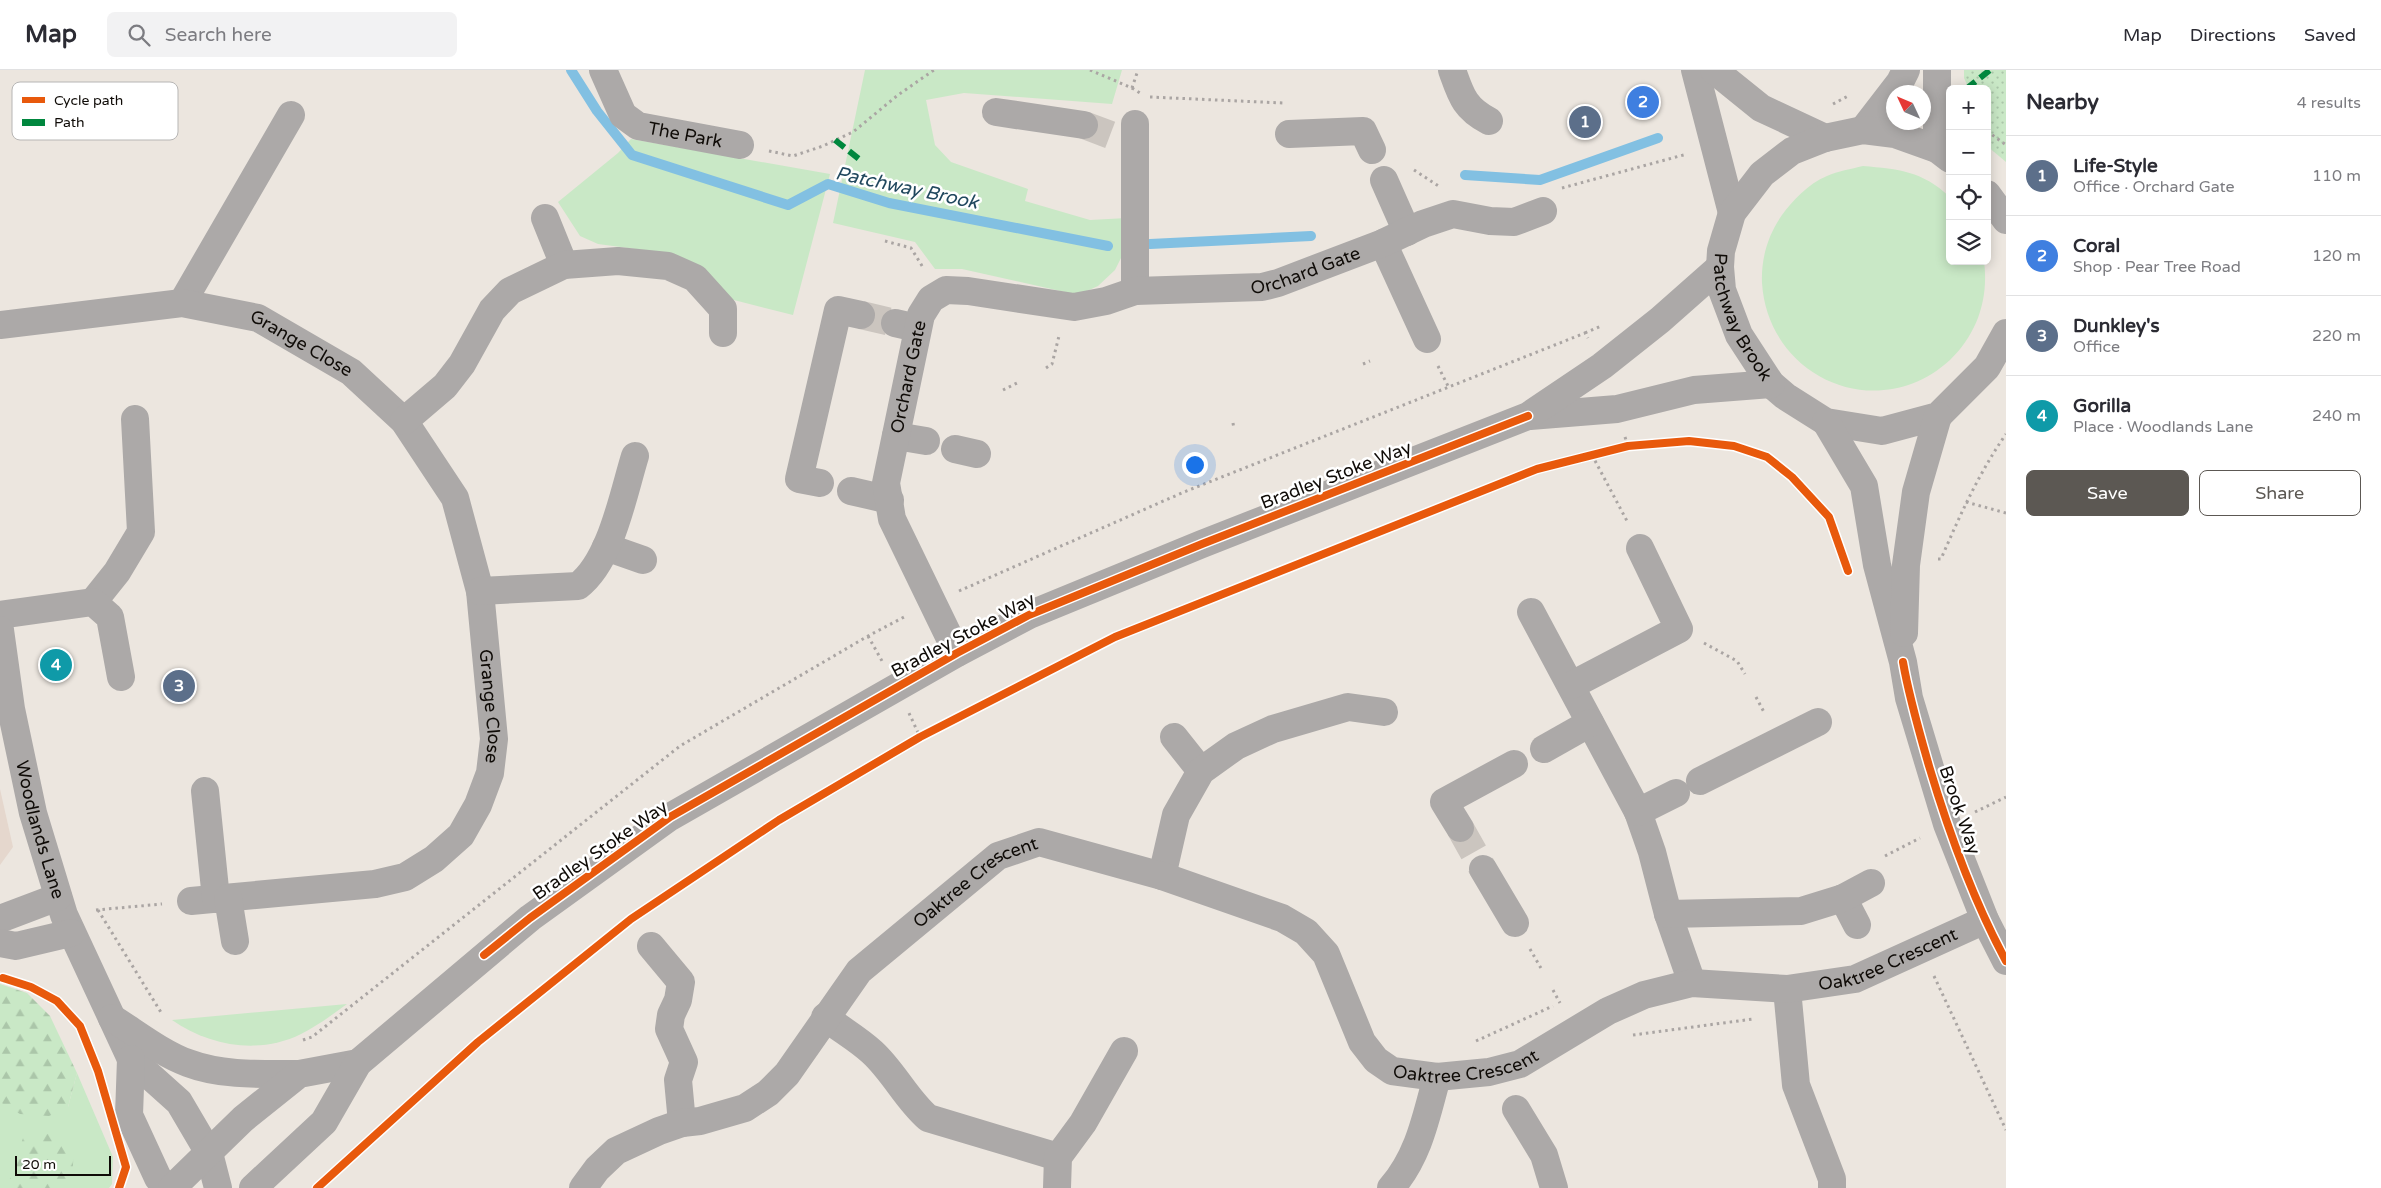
<!DOCTYPE html>
<meta charset="utf-8">
<style>
:root{--surface:#fff;--page:#f2f2f3;--text:#2b2b33;--muted:#7c7c81;--line:#e1e1e2;--accent:#5c5853}
body{margin:0;font-family:"Varela Round",sans-serif;background:var(--page);color:var(--text)}
.controls{position:absolute;right:15px;top:15px;display:grid;overflow:hidden;border-radius:8px;box-shadow:0 2px 12px #0003}
.controls button{width:45px;height:45px;display:grid;place-items:center;padding:0;border:0;border-bottom:1px solid var(--line);background:var(--surface);color:var(--text);font:25px sans-serif}
.compass{position:absolute;left:1886px;top:15px;width:45px;height:45px;border-radius:50%;background:var(--surface);box-shadow:0 2px 12px #0003;rotate:314deg}
.scale{position:absolute;left:15px;bottom:12px;width:96px;box-sizing:border-box;padding-left:5px;border:2px solid #0f0b07;border-top:0;font-size:14px;line-height:18px;white-space:nowrap;color:#0f0b07;-webkit-text-stroke:4px #fff;paint-order:stroke}
.you{position:absolute;left:1194px;top:394px;width:18px;height:18px;margin:-12px;border:4px solid #fff;border-radius:50%;background:#1a73e8;box-shadow:0 0 0 8px #1a73e833}
.badge{display:grid;place-items:center;width:32px;height:32px;border-radius:50%;background:var(--accent);color:#fff;font-size:16px;font-weight:700}
.pin{position:absolute;translate:-50% -50%;border:2px solid #fff;box-shadow:0 1px 5px #0006}
.list{margin:0;padding:0;list-style:none}
h2{display:flex;justify-content:space-between;align-items:center;height:65px;margin:0;padding:0 20px;font-size:21px}
h2 small{font-size:16px;font-weight:400;color:var(--muted)}
.list li{display:grid;grid-template-columns:32px 1fr auto;gap:15px;align-items:center;box-sizing:border-box;height:80px;padding:0 20px;border-top:1px solid var(--line)}
.list b{display:block;font-size:19px;white-space:nowrap}
.list p{margin:0;font-size:16px;white-space:nowrap;color:var(--muted)}
.list em{font-size:16px;font-style:normal;color:var(--muted)}
.actions{display:flex;gap:10px;padding:15px 20px}
.actions a{flex:1;padding:11px 0;border:1px solid var(--accent);border-radius:8px;text-align:center;font-size:18px;color:var(--accent)}
.actions .main{background:var(--accent);color:#fff}
.icon{flex:none;width:28px;height:28px;fill:none;stroke:currentColor;stroke-width:2;stroke-linecap:round;stroke-linejoin:round}
.map{position:relative;flex:none;width:2006px;height:1118px;overflow:hidden}
header{display:flex;align-items:center;gap:30px;box-sizing:border-box;height:70px;padding:0 25px;background:var(--surface);border-bottom:1px solid var(--line)}
header strong{font-size:24px}
nav{display:flex;gap:28px;margin-inline-start:auto;font-size:18px}
.search{width:350px;height:45px;background:var(--page);display:flex;align-items:center;gap:12px;box-sizing:border-box;padding:0 18px;border-radius:8px;color:var(--muted);font-size:19px}
main{display:flex}
aside{flex:1;background:var(--surface)}
.map>svg:first-child{display:block}
.commercial{fill:#e5d7cd}
.grass{fill:#c9e8c6}
.forest{fill:url(#forest-firs)}
.park{fill:url(#park-dots)}
.lines{fill:none;stroke-linecap:round;stroke-linejoin:round}
.stream{stroke:#82c0e2;stroke-width:10}
.minor-tunnel{stroke:#cbc5bf;stroke-width:28;stroke-dasharray:28 14;stroke-linecap:butt}
.path{stroke:#aaa5a3;stroke-width:3;stroke-dasharray:2.5 4;stroke-linecap:butt}
.minor{stroke:#aca9a8;stroke-width:28}
.quiet{stroke:#00873e;stroke-width:6;stroke-dasharray:12 6;stroke-linecap:butt}
.cycleway-casing{stroke:#fff;stroke-width:11}
.cycleway{stroke:#e8590c;stroke-width:8}
.labels{text-anchor:middle;stroke-width:5;stroke-linejoin:round;paint-order:stroke}
.street-label{font-size:18px;fill:#0f0b07;stroke:#fff}
.water-label{font-size:19px;font-style:italic;fill:#21485e;stroke:#fff}
.key{fill:#fff;stroke:#b7b6b5;stroke-width:1}
.key-label{font-size:14px;fill:#0f0b07}
</style>
<header>
<strong>Map</strong>
<div class="search"><svg class="icon" aria-label="search" viewBox="0 0 24 24"><circle cx="10" cy="10" r="6"/><path d="M15 15l6 6"/></svg>Search here</div>
<nav><a>Map</a><a>Directions</a><a>Saved</a></nav>
</header>
<main>
<div class="map">
<svg width="2006" height="1118" viewBox="0 0 2006 1118">
<defs>
<pattern id="forest-firs" width="22" height="20" patternUnits="userSpaceOnUse" patternTransform="scale(1.25)"><rect width="22" height="20" fill="#c9e8c6"/><path d="M5 1l3.5 6h-7zM16 11l3.5 6h-7z" fill="#abc6a9"/></pattern>
<pattern id="park-dots" width="8" height="8" patternUnits="userSpaceOnUse" patternTransform="scale(1.25)"><rect width="8" height="8" fill="#c9e8c6"/><path d="M2 2h.1M6 6h.1" fill="none" stroke="#abc6a9" stroke-width="1.8" stroke-linecap="round"/></pattern>
</defs>
<rect width="100%" height="100%" fill="#ece6df"/>
<path class="commercial" d="M0,719L13,777L0,795Z"/>
<g class="grass">
<path d="M865,0H1122L1112,34L964,23L926,30L935,75L951,92L1028,119L1025,131L1090,150L1127,148L1123,184L1115,200L1098,216L1078,225L962,199H935L915,172L833,153Z"/>
<path d="M631,69L830,104L793,245L730,229L673,184L598,174L580,166L558,132L618,83Z"/>
<path d="M1863,96C1899,99 1922,101 1950,127V191H1984C1989,229 1977,264 1950,290C1878,356 1768,308 1762,213C1761,188 1768,165 1782,145C1793,130 1808,114 1827,106C1838,101 1851,99 1863,96Z"/>
<path d="M347,934C332,945 317,956 301,964C259,985 209,976 172,950Z"/>
<path d="M77,1003L113,1087L112,1114L109,1118H0V1032L68,1037Z"/>
</g>
<g class="forest">
<path d="M0,914L27,923L50,946L77,1003L68,1037L49,1046L20,1044L0,1032Z"/>
<path d="M41,1061L63,1070L74,1082L71,1118H7L24,1065Z"/>
</g>
<path class="park" d="M1964,0H2006V92L1987,76V19H1969L1964,8Z"/>
<g class="lines">
<g class="stream">
<path d="M571,0L597,41L632,85L788,135L828,114L889,133L1108,176"/>
<path d="M1465,105L1540,110L1658,68"/>
<path d="M1150,174L1311,166"/>
</g>
<g class="minor-tunnel">
<path d="M1084,55L1113,66"/>
<path d="M861,245L895,253"/>
<path d="M1460,758L1483,799"/>
</g>
<g class="path">
<path d="M1090,0L1132,18L1138,0"/>
<path d="M1132,18L1140,23"/>
<path d="M1150,27L1283,33"/>
<path d="M1833,34L1850,25"/>
<path d="M1987,61L2006,75"/>
<path d="M769,81L793,86L823,76L853,62L898,25L934,0"/>
<path d="M1414,100L1440,117"/>
<path d="M1562,118L1687,84"/>
<path d="M885,171L911,178L924,199"/>
<path d="M1585,263L1601,256"/>
<path d="M1363,294L1370,291"/>
<path d="M1438,296L1448,316"/>
<path d="M1046,298L1052,294L1059,266"/>
<path d="M1003,320L1017,313"/>
<path d="M1233,353L1234,359"/>
<path d="M1625,367L1628,376"/>
<path d="M1592,385L1627,451"/>
<path d="M1966,432L2006,443"/>
<path d="M1938,489H1941C1960,445 1979,403 2006,364"/>
<path d="M959,521L1184,422L1585,263L1588,268"/>
<path d="M868,566L882,591"/>
<path d="M1704,573L1737,591L1745,604"/>
<path d="M1756,627L1765,644"/>
<path d="M909,643L920,667"/>
<path d="M1975,742L2006,727"/>
<path d="M1885,786L1920,768"/>
<path d="M96,840L162,834"/>
<path d="M98,840L162,944"/>
<path d="M1530,879L1542,900"/>
<path d="M1934,906L2006,1060"/>
<path d="M0,907L3,908"/>
<path d="M1553,920L1560,933"/>
<path d="M1633,965L1753,949"/>
<path d="M303,970L312,967L680,676L868,566L906,546"/>
<path d="M1476,971L1553,936"/>
</g>
<g class="minor">
<path id="s1" d="M603,0L623,45L638,56L740,75"/>
<path d="M1452,0C1461,25 1464,38 1489,51"/>
<path d="M1695,0L1732,143"/>
<path d="M1714,0L1761,38L1825,68"/>
<path d="M1937,0V79"/>
<path d="M996,42L1084,55"/>
<path d="M1863,60L1900,12L1906,0"/>
<path d="M1289,64L1363,61L1372,80"/>
<path id="s2" d="M1950,89L1937,79L1895,64L1863,60L1825,68L1792,81L1762,104L1732,143L1721,181L1720,197L1722,220L1739,265L1771,314L1785,326L1826,352L1882,361L1938,346L1987,297L2006,263"/>
<path d="M1384,110L1407,162"/>
<path d="M1987,124L2006,150"/>
<path d="M545,148L564,195"/>
<path d="M1383,173L1427,269"/>
<path d="M1135,221V54"/>
<path d="M182,233L291,45"/>
<path d="M895,253L917,258"/>
<path id="s3" d="M0,255L182,233L258,248L351,302L404,351L455,428L480,521L494,669L490,703L478,735L461,765L434,789L405,807L375,814L191,831"/>
<path d="M1530,346L1617,339L1694,320L1771,314"/>
<path d="M404,351L445,316L462,294L492,240L510,221L564,195L618,191L668,196L695,208L723,239V263"/>
<path d="M1826,352L1864,416L1877,495L1903,592L1909,628L1947,754L1985,850L2006,891"/>
<path d="M896,366L926,371"/>
<path d="M955,379L977,384"/>
<path d="M820,413L799,409L838,240L861,245"/>
<path d="M851,421L890,430"/>
<path d="M606,477L643,490"/>
<path d="M480,521L578,516C611,491 623,425 635,386"/>
<path d="M93,532L117,502L141,462L135,349"/>
<path d="M1531,542L1638,742L1652,782L1668,844L1692,913"/>
<path d="M0,545L93,532L110,547L121,607"/>
<path id="s4" d="M0,560L11,639L33,743L64,845L131,989L179,1032L209,1083L218,1118"/>
<path d="M1904,563L1906,495L1916,422L1938,346"/>
<path id="s5" d="M957,583L892,449L886,413L921,245L931,229L946,220L968,221L1074,237L1106,231L1135,221L1262,217L1278,213L1383,173L1423,154L1453,144L1490,151L1514,152L1543,141"/>
<path d="M1572,615L1679,559L1640,478"/>
<path d="M1174,667L1201,701"/>
<path d="M1544,679L1590,653"/>
<path d="M1700,711L1818,652"/>
<path d="M205,721L216,829"/>
<path d="M1638,742L1676,723"/>
<path d="M1460,758L1444,732L1514,694"/>
<path d="M1483,799L1515,853"/>
<path d="M1162,806L1176,745L1201,701L1236,676L1273,659L1348,637L1384,642"/>
<path d="M228,828L235,871"/>
<path d="M1843,828L1857,855"/>
<path d="M1668,844L1801,841L1843,828L1871,813"/>
<path d="M0,849L58,827"/>
<path d="M0,873L16,876L71,863"/>
<path d="M651,876L681,912L678,930L671,945L669,959L684,992L678,1010L682,1053"/>
<path d="M1787,919L1796,1015L1832,1109V1118"/>
<path d="M825,947C840,959 858,969 872,982C894,1002 906,1029 928,1048L1058,1087"/>
<path d="M112,948C136,963 161,983 188,993C222,1006 263,1004 299,1004"/>
<path d="M131,989L129,1045L158,1108L169,1118"/>
<path d="M1516,1039L1544,1085L1554,1118"/>
<path d="M172,1118L243,1049L299,1004L358,993"/>
<path d="M253,1118L324,1052L358,993L530,848L670,747L957,583L1029,545L1202,474L1528,346L1602,296L1660,250L1720,197"/>
<path id="s6" d="M583,1118L597,1099L616,1081L659,1061L682,1053L700,1051L745,1038L768,1023L787,1004L859,901L998,786L1039,772L1162,806L1282,848L1306,862L1326,884L1362,972L1376,990L1392,1001L1437,1007L1489,1002L1520,994L1608,941L1644,925L1692,913L1787,919L1855,909L1985,850"/>
<path d="M1057,1118L1058,1087L1083,1053L1124,981"/>
<path d="M1391,1118C1419,1086 1426,1047 1437,1007"/>
</g>
<g class="quiet">
<path d="M1966,19L1990,0"/>
<path d="M835,70L859,89"/>
</g>
<defs>
<g id="cycleway">
<path d="M1903,592C1909,627 1919,661 1929,696C1949,763 1973,830 2006,891"/>
<path d="M484,885L530,848L670,747L957,583L1029,545L1202,474L1528,346"/>
<path d="M3,908L31,917L57,931L80,956L98,1001L126,1097L119,1118"/>
<path d="M317,1118L478,972L631,849L779,750L920,667L1115,567L1537,399L1628,376L1689,371L1734,376L1767,387L1792,407L1829,447L1848,501"/>
</g>
</defs>
<use href="#cycleway" class="cycleway-casing"/>
<use href="#cycleway" class="cycleway"/>
</g>
<g class="labels">
<g class="street-label">
<text dy="6" stroke="none"><textPath href="#s1" startOffset="116">The Park</textPath></text>
<text dy="6" stroke="none"><textPath href="#s5" startOffset="759">Orchard Gate</textPath></text>
<text dy="6" stroke="none"><textPath href="#s2" startOffset="365">Patchway Brook</textPath></text>
<text dy="6" stroke="none"><textPath href="#s3" startOffset="311">Grange Close</textPath></text>
<text dy="6" stroke="none"><textPath href="#s5" startOffset="294">Orchard Gate</textPath></text>
<text transform="translate(1336 405) rotate(-21)" y="6">Bradley Stoke Way</text>
<text transform="translate(963 565) rotate(-28)" y="6">Bradley Stoke Way</text>
<text dy="6" stroke="none"><textPath href="#s3" startOffset="745">Grange Close</textPath></text>
<text transform="translate(1960 740) rotate(71)" y="6">Brook Way</text>
<text dy="6" stroke="none"><textPath href="#s4" startOffset="204">Woodlands Lane</textPath></text>
<text transform="translate(600 780) rotate(-35)" y="6">Bradley Stoke Way</text>
<text dy="6" stroke="none"><textPath href="#s6" startOffset="514">Oaktree Crescent</textPath></text>
<text dy="6" stroke="none"><textPath href="#s6" startOffset="1562">Oaktree Crescent</textPath></text>
<text dy="6" stroke="none"><textPath href="#s6" startOffset="1115">Oaktree Crescent</textPath></text>
</g>
<g class="water-label">
<text transform="translate(907 117) rotate(12)" y="7">Patchway Brook</text>
</g>
</g>
<rect x="12" y="12" width="166" height="58" rx="8" class="key"/>
<rect x="22" y="27" width="23" height="6" fill="#e8590c"/>
<rect x="22" y="49" width="23" height="7" fill="#00873e"/>
<g class="key-label">
<text x="54" y="35">Cycle path</text>
<text x="54" y="57">Path</text>
</g>
</svg>
<div class="controls">
<button>+</button>
<button>−</button>
<button><svg class="icon" aria-label="locate" viewBox="0 0 24 24"><circle cx="12" cy="12" r="6"/><path d="M12 2v4M12 18v4M2 12h4M18 12h4"/></svg></button>
<button><svg class="icon" aria-label="layers" viewBox="0 0 24 24"><path d="M12 4l9 5-9 5-9-5zM3 14l9 5 9-5"/></svg></button>
</div>
<svg class="compass" viewBox="-18 -18 36 36"><path d="M0-13l5 13h-10z" fill="#e53935"/><path d="M0 13l5-13h-10z" fill="#7c7c81"/></svg>
<div class="scale">20 m</div>
<div class="you"></div>
<div class="pin badge" style="left:1585px;top:52px;background:#5c6f8a">1</div>
<div class="pin badge" style="left:1643px;top:32px;background:#3f7fe0">2</div>
<div class="pin badge" style="left:179px;top:616px;background:#5c6f8a">3</div>
<div class="pin badge" style="left:56px;top:595px;background:#0f9aa8">4</div>
</div>
<aside>
<h2>Nearby<small>4 results</small></h2>
<ul class="list">
<li><span class="badge" style="background:#5c6f8a">1</span><div><b>Life-Style</b><p>Office · Orchard Gate</p></div><em>110 m</em></li>
<li><span class="badge" style="background:#3f7fe0">2</span><div><b>Coral</b><p>Shop · Pear Tree Road</p></div><em>120 m</em></li>
<li><span class="badge" style="background:#5c6f8a">3</span><div><b>Dunkley's</b><p>Office</p></div><em>220 m</em></li>
<li><span class="badge" style="background:#0f9aa8">4</span><div><b>Gorilla</b><p>Place · Woodlands Lane</p></div><em>240 m</em></li>
</ul>
<div class="actions"><a class="main">Save</a><a>Share</a></div>
</aside>
</main>
